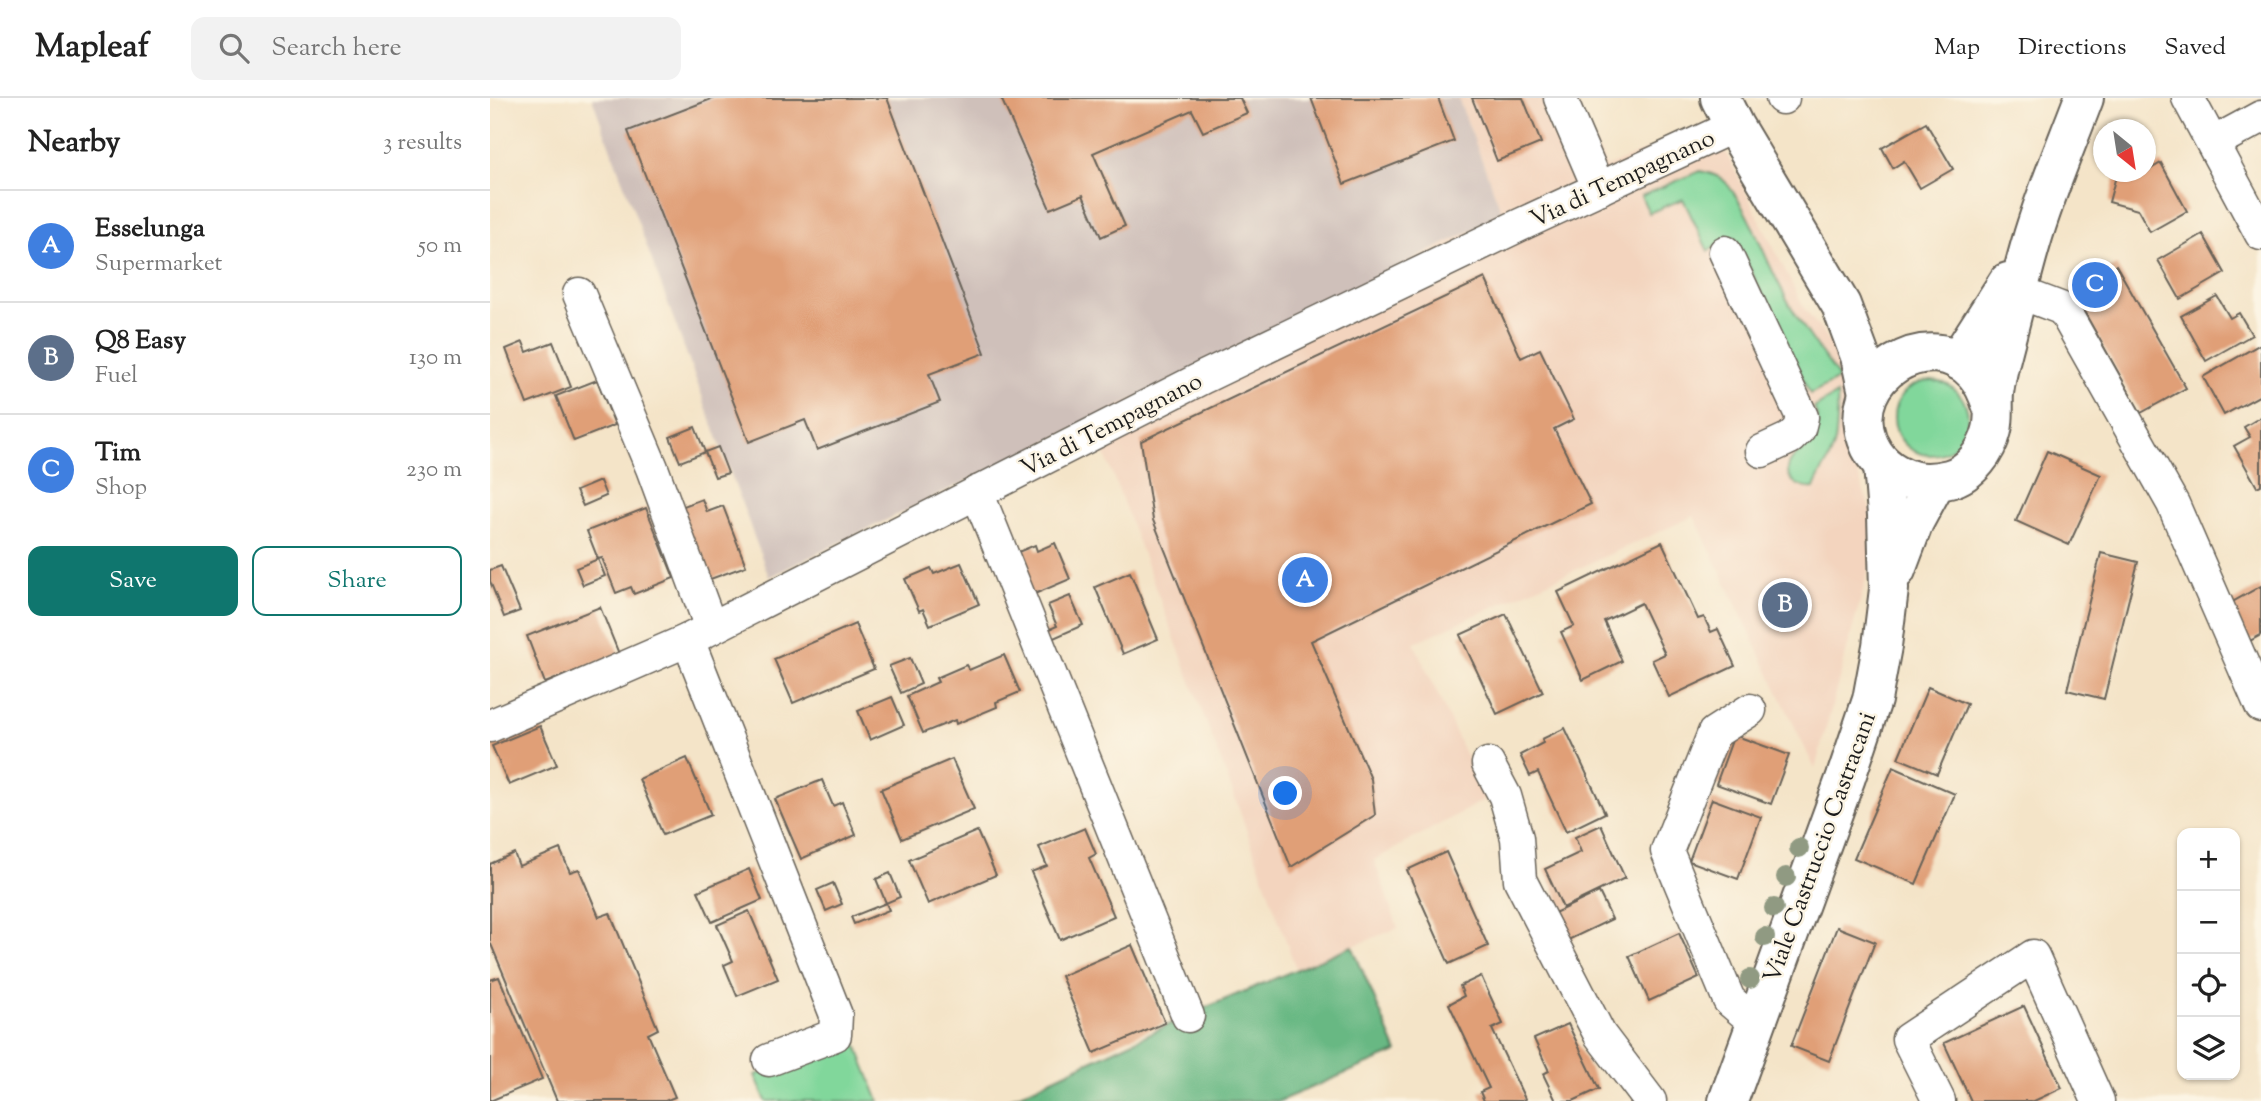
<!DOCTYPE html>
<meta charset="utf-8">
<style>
:root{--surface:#fff;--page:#f2f2f2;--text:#222;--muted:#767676;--line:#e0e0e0;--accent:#0f766e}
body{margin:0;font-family:"Sorts Mill Goudy",serif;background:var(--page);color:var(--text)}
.controls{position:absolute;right:21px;bottom:21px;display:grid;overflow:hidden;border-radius:14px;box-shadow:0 2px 5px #0004}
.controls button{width:63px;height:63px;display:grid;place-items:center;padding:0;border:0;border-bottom:2px solid var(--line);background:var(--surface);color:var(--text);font:35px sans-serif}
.compass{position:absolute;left:1603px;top:21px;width:63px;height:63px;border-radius:50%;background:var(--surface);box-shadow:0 2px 5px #0004;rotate:150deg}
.you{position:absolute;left:796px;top:696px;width:24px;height:24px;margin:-18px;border:5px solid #fff;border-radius:50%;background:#1a73e8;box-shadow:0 0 0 10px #1a73e833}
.badge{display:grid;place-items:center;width:46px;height:46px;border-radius:50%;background:var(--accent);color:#fff;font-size:23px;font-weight:700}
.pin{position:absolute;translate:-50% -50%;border:4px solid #fff;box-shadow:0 2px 7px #0006}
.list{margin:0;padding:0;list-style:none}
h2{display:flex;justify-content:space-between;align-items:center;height:91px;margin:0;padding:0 28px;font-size:30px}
h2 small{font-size:23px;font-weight:400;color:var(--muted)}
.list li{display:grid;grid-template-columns:46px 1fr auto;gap:21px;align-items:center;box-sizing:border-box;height:112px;padding:0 28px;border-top:2px solid var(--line)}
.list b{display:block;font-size:26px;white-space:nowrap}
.list p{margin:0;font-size:23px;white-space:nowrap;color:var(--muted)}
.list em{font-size:23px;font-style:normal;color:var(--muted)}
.actions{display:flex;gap:14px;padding:21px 28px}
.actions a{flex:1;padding:16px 0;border:2px solid var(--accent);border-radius:14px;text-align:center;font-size:24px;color:var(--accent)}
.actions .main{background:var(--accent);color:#fff}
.icon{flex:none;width:38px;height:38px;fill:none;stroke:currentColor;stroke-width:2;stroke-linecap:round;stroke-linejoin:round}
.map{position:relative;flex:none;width:1771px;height:1003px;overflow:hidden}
header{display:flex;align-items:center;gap:42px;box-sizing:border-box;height:98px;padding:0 35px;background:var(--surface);border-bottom:2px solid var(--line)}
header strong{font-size:33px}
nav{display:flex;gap:38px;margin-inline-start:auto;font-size:24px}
.search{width:490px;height:63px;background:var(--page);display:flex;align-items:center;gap:18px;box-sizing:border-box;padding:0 24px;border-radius:14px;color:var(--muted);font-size:26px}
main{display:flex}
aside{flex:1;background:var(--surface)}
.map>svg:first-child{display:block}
.built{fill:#f3d4be}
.industrial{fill:#cfc0ba}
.green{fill:#81d79b;stroke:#4e7a5c;stroke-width:2}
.forest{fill:#68b883;stroke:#426a50;stroke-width:2}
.building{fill:#e09f77}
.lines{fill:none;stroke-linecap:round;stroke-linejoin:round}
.minor-casing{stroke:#686258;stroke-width:35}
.major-casing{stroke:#686258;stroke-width:42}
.minor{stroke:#fff;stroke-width:32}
.major{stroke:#fff;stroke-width:38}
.tree{fill:#909a82}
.labels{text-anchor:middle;stroke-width:5;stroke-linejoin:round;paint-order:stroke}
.street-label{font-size:24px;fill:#1c1c1c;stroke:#fcf5e5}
</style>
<header>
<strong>Mapleaf</strong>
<div class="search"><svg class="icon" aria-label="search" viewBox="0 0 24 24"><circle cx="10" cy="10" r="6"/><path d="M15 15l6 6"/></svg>Search here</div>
<nav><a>Map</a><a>Directions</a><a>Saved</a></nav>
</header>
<main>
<aside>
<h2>Nearby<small>3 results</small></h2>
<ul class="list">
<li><span class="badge" style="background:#3f7fe0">A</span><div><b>Esselunga</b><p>Supermarket</p></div><em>50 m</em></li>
<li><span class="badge" style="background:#5c6f8a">B</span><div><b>Q8 Easy</b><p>Fuel</p></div><em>130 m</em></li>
<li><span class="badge" style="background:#3f7fe0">C</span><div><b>Tim</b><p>Shop</p></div><em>230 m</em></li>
</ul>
<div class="actions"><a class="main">Save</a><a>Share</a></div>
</aside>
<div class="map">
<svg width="1771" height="1003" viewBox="0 0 1771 1003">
<rect width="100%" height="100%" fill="#fcf5e5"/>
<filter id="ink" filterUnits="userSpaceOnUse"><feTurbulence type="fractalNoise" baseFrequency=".0143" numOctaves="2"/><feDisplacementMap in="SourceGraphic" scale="14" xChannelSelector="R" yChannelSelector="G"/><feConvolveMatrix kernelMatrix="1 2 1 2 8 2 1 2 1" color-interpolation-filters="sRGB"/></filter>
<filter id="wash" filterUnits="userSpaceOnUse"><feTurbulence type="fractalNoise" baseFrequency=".00686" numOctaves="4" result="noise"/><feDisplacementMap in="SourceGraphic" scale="28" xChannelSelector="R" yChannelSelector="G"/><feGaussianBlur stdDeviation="1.57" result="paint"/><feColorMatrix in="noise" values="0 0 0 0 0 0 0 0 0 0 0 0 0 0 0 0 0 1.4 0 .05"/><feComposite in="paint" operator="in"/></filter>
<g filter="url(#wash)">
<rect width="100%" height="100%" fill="#f4e4c8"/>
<path class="built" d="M968,0H1085L1116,69L1221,25L1314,210L1360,270L1361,289L1356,317V343L1383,419L1382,458L1325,671L1204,418L924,545L996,701L884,762L908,830L806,871L745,700L602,322L1013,117Z"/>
<path class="industrial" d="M102,0H968L1013,117L602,322L279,479Z"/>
<g class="green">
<path d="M1210,73C1220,75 1232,78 1238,87C1260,115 1273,156 1290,188C1305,219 1326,248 1346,275L1348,280L1347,282L1320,296L1245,140L1218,153L1193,101L1159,115L1151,98Z"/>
<circle cx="1441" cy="320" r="37"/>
<path d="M1347,296C1348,307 1347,338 1344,348C1340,364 1329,375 1324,390C1309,392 1291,379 1301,363C1305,357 1309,355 1314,351C1326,342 1331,324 1324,310Z"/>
<path d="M364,941L389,1003H276L265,977Z"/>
</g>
<path class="forest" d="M862,848L907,954L789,1003H515L710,912Z"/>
<g id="blocks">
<g class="building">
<path d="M224,0H397L495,255L439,276L450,304L327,352L315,322L259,344L138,33Z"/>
<path d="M511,0H750L757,15L713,34L702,12L603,55L635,128L611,139L593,97L560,111Z"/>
<path d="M821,0H948L964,43L854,86Z"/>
<path d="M982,0H1033L1051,45L1007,63Z"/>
<path d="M1436,25L1463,71L1430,90L1414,63L1403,70L1392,50Z"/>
<path d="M1671,65L1697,113L1660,134L1648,112L1619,104L1627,74L1654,75Z"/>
<path d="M1713,136L1735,175L1690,201L1668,162Z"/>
<path d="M1626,167L1696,290L1651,315L1582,192Z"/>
<path d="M995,180L1031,260L1050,251L1084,321L1064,331L1101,406L821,543L881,681L885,717L801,769L663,422L651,343Z"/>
<path d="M1727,198L1740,220L1749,215L1762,237L1716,263L1691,218Z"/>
<path d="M33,244L37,254L63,244L81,289L37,306L16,251Z"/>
<path d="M1769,247L1771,251V297L1734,317L1713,279Z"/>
<path d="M107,282L125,327L84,343L66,298Z"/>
<path d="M1771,319V387L1767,389L1744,348L1760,339L1754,329Z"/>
<path d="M205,329L215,354L228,349L238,375L225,379L215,354L190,364L180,339Z"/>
<path d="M1557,353L1611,377L1579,447L1526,423Z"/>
<path d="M110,383L116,398L93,408L86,393Z"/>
<path d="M212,401L217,414L233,408L256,468L215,483L183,412Z"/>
<path d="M156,410L184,480L144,496L141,489L126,495L112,460L108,461L97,433Z"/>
<path d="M1172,444L1208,521L1214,519L1221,534L1228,531L1245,568L1179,599L1162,562L1175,556L1151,505L1114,523L1132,563L1093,582L1071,534L1084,528L1068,494Z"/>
<path d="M565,445L580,481L533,501L516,459L545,447L547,453Z"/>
<path d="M1611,455L1648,464L1614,601L1577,592Z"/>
<path d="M108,461L115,478L93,487L86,470Z"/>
<path d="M471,465L489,506L440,527L433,511L429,513L415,481L441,470L444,476Z"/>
<path d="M11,468L30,513L14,519L0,483V472Z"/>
<path d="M640,474L668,541L633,556L605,489Z"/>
<path d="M1771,488V537L1760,543L1739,506Z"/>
<path d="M580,498L593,527L557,543L553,534L567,528L558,507Z"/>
<path d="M110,509L129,556L55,585L37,538Z"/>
<path d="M1016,516L1053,594L1007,616L970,537Z"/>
<path d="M365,526L384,571L303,605L284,561Z"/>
<path d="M514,557L530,594L506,604L507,609L466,626L465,622L433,635L417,598L448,584L446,580L476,567L479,572Z"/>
<path d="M420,560L431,586L411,595L399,568Z"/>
<path d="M1438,589L1477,606L1447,676L1408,660Z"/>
<path d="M402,599L414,627L380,642L368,613Z"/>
<path d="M50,628L67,667L19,687L2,648Z"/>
<path d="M1075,630L1115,715L1076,734L1048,674L1040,678L1030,657L1053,645L1052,641Z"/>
<path d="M1244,637L1299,657L1281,706L1226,686Z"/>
<path d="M197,660L221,717L173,737L149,681Z"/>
<path d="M462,661L484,711L412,741L391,691Z"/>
<path d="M1403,669L1465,696L1426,786L1364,760Z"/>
<path d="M332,682L343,708L352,704L366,737L311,761L285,701Z"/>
<path d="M1222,701L1271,719L1248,781L1199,763Z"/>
<path d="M1111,727L1135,780L1073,810L1055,771L1091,754L1085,739Z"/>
<path d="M595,730L606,756L599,760L624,818L570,842L541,774L557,768L549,749Z"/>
<path d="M487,733L506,777L438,806L419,762Z"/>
<path d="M70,751L80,774L89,771L109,819L120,815L168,931L158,936L185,999L175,1003H67L0,844V766L24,755L29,768Z"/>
<path d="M956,754L998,848L959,866L917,772Z"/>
<path d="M259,771L272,802L222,824L208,793Z"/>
<path d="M400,775L410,799L396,805L386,781Z"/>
<path d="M343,785L352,806L336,813L327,792Z"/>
<path d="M1109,794L1122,821L1072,845L1058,818Z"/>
<path d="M396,805L399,812L364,826L361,819Z"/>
<path d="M259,813L288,881L247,898L234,867L243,863L227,827Z"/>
<path d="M1347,829L1385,844L1339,963L1301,948Z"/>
<path d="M1189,835L1209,880L1159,903L1139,858Z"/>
<path d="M642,847L675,925L604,955L571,878Z"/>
<path d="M991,878L1013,926L1002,931L1035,1001L1032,1003H994L990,994L999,990L959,906L974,898L970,888Z"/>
<path d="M9,879L52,981L0,1003V882Z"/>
<path d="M1534,908L1572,990L1544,1003H1481L1454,945Z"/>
<path d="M1078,926L1109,991L1083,1003H1066L1053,976L1059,973L1044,941Z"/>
</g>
</g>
</g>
<g filter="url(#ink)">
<use href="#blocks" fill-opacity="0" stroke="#686258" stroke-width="2"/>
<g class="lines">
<defs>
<g id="minor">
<path d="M1070,0L1109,91"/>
<path d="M1292,0H1293"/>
<path d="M1698,0L1771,136"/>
<path d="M1723,45L1771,19"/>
<path d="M1235,154L1312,319L1309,331L1300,340L1272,353"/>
<path d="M1528,194L1573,211L1683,406L1771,608"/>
<path d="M89,196L162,370L221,530"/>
<path d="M487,394L698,918"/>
<path d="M198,542L346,917L345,937L279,962"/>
<path d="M1260,612L1224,635L1177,753L1239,902L1266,925"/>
<path d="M0,628L198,542L714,279L1030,127L1244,28"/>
<path d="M998,666L1015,698L1027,740L1030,782L1110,937L1160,1003"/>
<path d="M1449,1003L1418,941L1543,858L1608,1003"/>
</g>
<g id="major">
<path d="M1230,0L1244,28L1351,207L1370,258L1378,295"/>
<path d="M1468,262L1518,184"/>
<path d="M1502,308C1498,296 1494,285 1485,275C1440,225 1355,278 1377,341C1384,362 1401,376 1422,382C1435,386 1447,384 1459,381C1481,375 1497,353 1502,332C1505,320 1503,307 1504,295C1506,279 1510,263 1514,248C1523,214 1531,179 1541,145C1555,96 1576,48 1594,0"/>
<path d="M1406,472L1424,424L1445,385"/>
<path d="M1238,1003L1356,679L1382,602L1392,548L1399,491L1397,417L1393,367"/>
</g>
</defs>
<use href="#minor" class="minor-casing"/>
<use href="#major" class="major-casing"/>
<use href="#minor" class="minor"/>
<use href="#major" class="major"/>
</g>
<g class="tree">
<circle cx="1309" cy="750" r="10"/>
<circle cx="1296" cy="779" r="10"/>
<circle cx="1284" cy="810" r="10"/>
<circle cx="1275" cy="839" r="10"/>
<circle cx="1260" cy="881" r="10"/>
</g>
</g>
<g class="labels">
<g class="street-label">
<text transform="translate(1132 80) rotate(-25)" y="8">Via di Tempagnano</text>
<text transform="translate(621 326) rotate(-27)" y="8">Via di Tempagnano</text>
<text transform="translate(1329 749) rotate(-70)" y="8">Viale Castruccio Castracani</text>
</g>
</g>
</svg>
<div class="controls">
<button>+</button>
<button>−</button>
<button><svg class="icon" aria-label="locate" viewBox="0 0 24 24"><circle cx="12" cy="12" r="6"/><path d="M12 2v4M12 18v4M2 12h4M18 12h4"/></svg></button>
<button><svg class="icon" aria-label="layers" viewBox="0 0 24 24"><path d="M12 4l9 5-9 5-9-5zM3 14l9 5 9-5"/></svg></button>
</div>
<svg class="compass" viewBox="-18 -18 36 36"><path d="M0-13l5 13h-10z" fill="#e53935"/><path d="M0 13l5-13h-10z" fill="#767676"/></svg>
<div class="you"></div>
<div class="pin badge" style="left:815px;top:482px;background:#3f7fe0">A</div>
<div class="pin badge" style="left:1295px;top:507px;background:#5c6f8a">B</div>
<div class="pin badge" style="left:1605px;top:187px;background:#3f7fe0">C</div>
</div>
</main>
